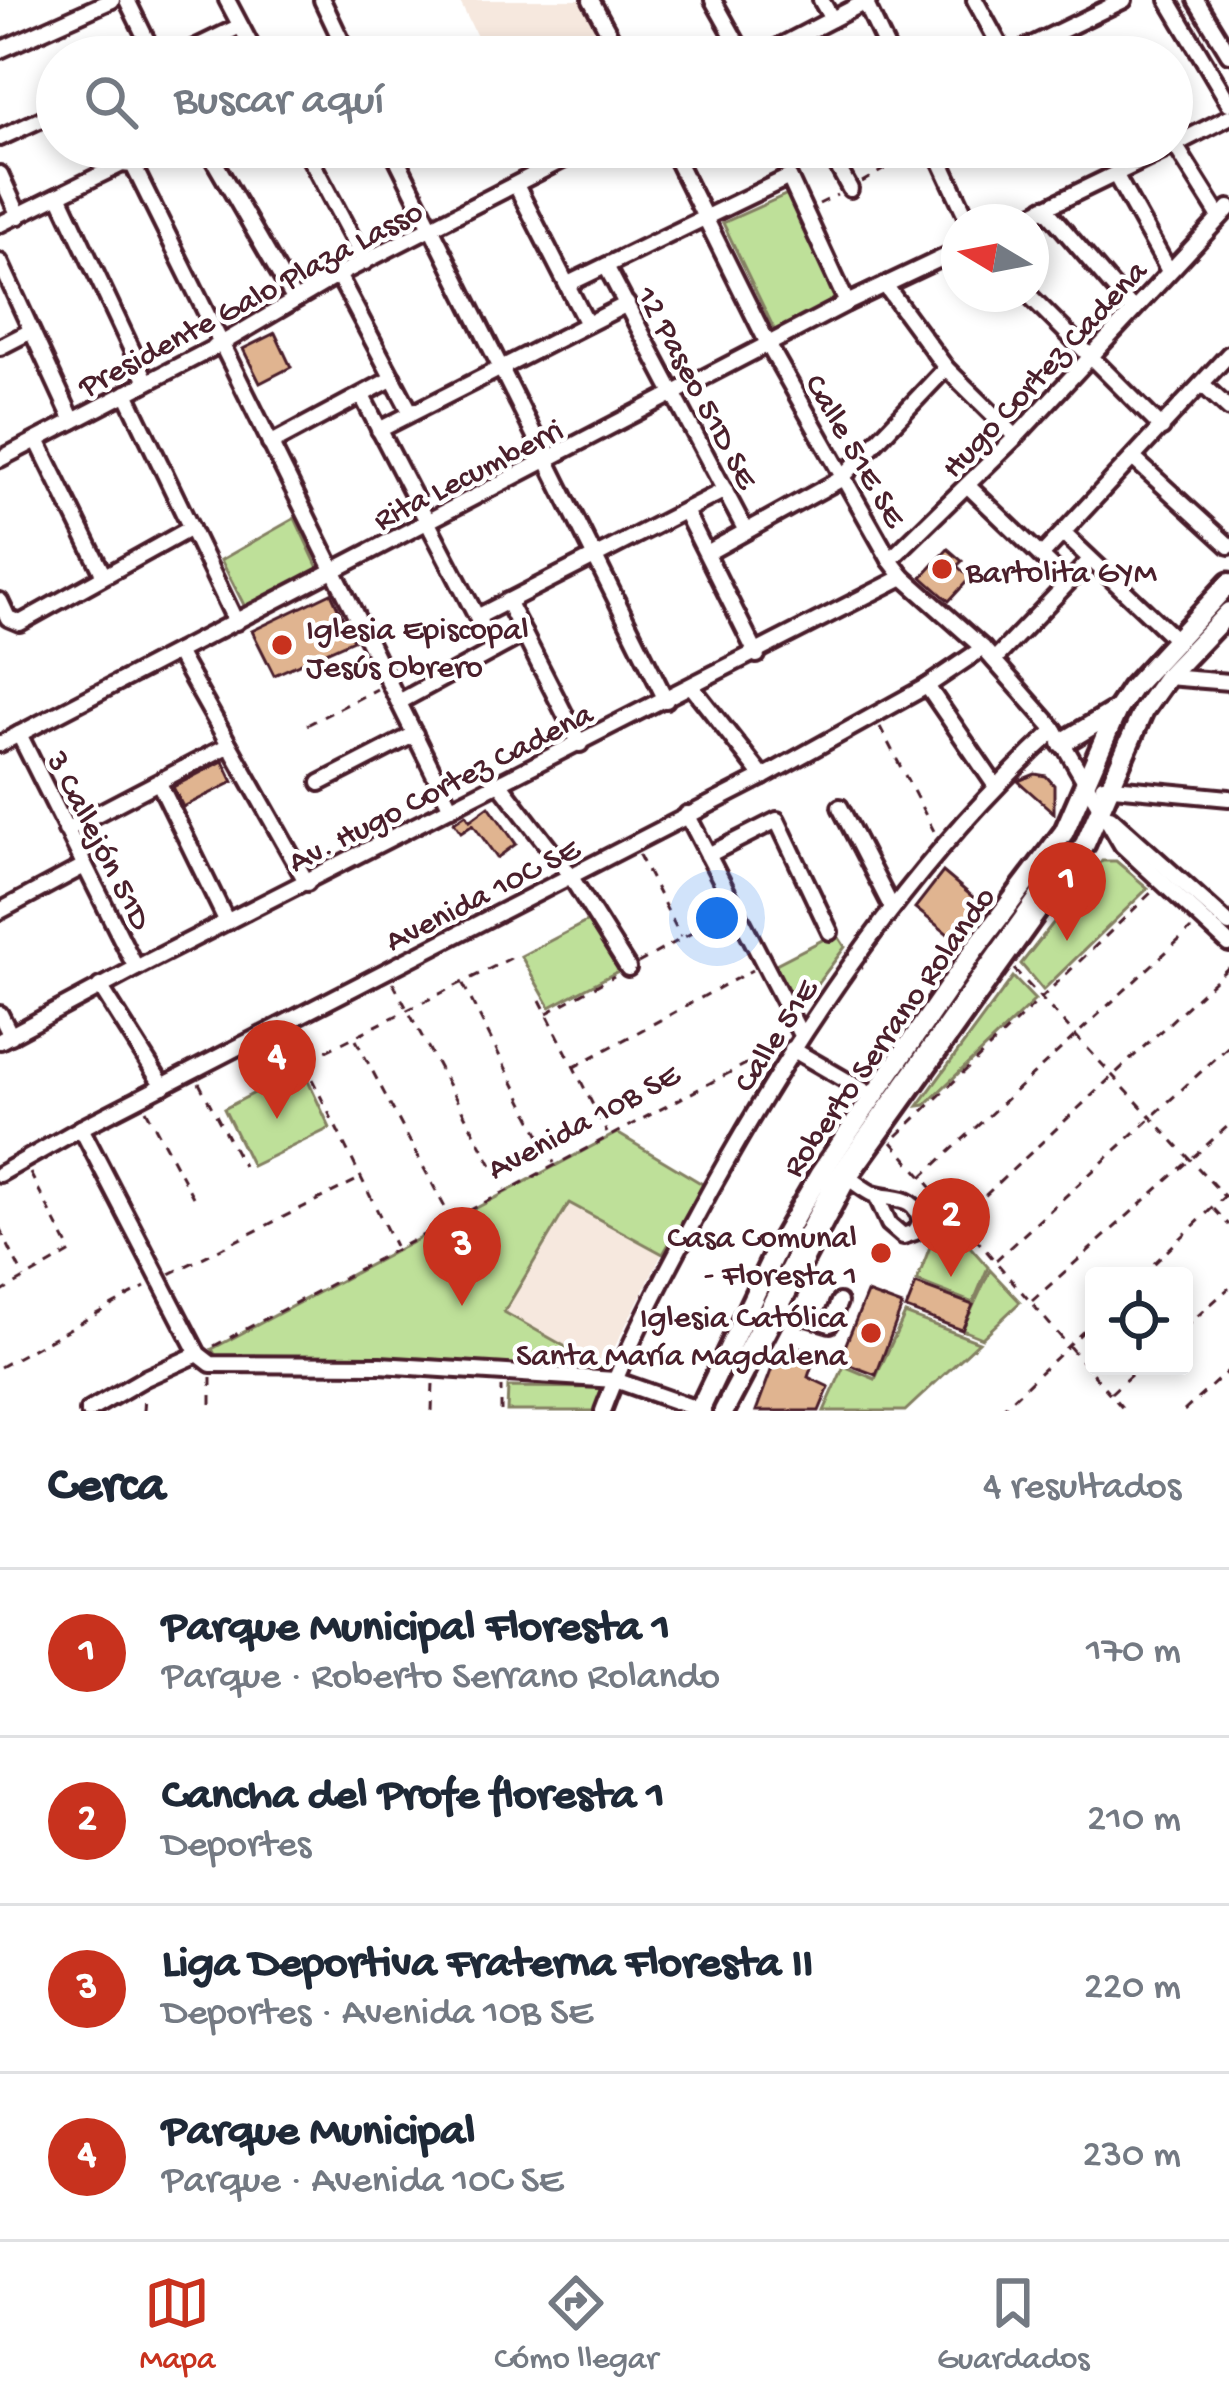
<!DOCTYPE html>
<html lang="es">
<meta charset="utf-8">
<style>
:root{--surface:#fff;--page:#f2f2f3;--text:#1f2937;--muted:#747a83;--line:#e0e1e3;--accent:#c8321e}
body{margin:0;font-family:"Gochi Hand",sans-serif;background:var(--page);color:var(--text)}
.controls{position:absolute;right:36px;bottom:36px;display:grid;overflow:hidden;border-radius:12px;box-shadow:0 6px 18px #0003}
.controls button{width:108px;height:108px;display:grid;place-items:center;padding:0;border:0;border-bottom:3px solid var(--line);background:var(--surface);color:var(--text);font:60px sans-serif}
.compass{position:absolute;left:941px;top:204px;width:108px;height:108px;border-radius:50%;background:var(--surface);box-shadow:0 6px 18px #0003;rotate:280deg}
.you{position:absolute;left:717px;top:918px;width:42px;height:42px;margin:-30px;border:9px solid #fff;border-radius:50%;background:#1a73e8;box-shadow:0 0 0 18px #1a73e833}
.badge{display:grid;place-items:center;width:78px;height:78px;border-radius:50%;background:var(--accent);color:#fff;font-size:39px;font-weight:700}
.pin{position:absolute;translate:-50% -99px;filter:drop-shadow(0 3px 6px #0008)}
.pin::after{content:'';position:absolute;top:63px;width:42px;height:36px;background:inherit;clip-path:polygon(0 0,100% 0,50% 100%)}
.list{margin:0;padding:0;list-style:none}
h2{display:flex;justify-content:space-between;align-items:center;height:156px;margin:0;padding:0 48px;font-size:51px}
h2 small{font-size:39px;font-weight:400;color:var(--muted)}
.list li{display:grid;grid-template-columns:78px 1fr auto;gap:36px;align-items:center;box-sizing:border-box;height:168px;padding:0 48px;border-top:3px solid var(--line)}
.list b{display:block;font-size:45px;white-space:nowrap}
.list p{margin:0;font-size:39px;white-space:nowrap;color:var(--muted)}
.list em{font-size:39px;font-style:normal;color:var(--muted)}
.icon{flex:none;width:66px;height:66px;fill:none;stroke:currentColor;stroke-width:2;stroke-linecap:round;stroke-linejoin:round}
.map{position:relative;flex:none;width:1229px;height:1411px;overflow:hidden}
.search{position:absolute;background:var(--surface);box-shadow:0 6px 18px #0003;left:36px;right:36px;top:36px;height:132px;display:flex;align-items:center;gap:30px;box-sizing:border-box;padding:0 42px;border-radius:66px;color:var(--muted);font-size:45px}
.sheet{height:828px;background:var(--surface)}
nav{display:flex;justify-content:space-around;align-items:center;box-sizing:border-box;height:168px;border-top:3px solid var(--line);background:var(--surface);font-size:33px;color:var(--muted)}
nav a{display:grid;justify-items:center;gap:6px}
nav .on{color:var(--accent)}
.map>svg:first-child{display:block}
.built{fill:#f6e8de}
.green{fill:#bee099;stroke:#848062;stroke-width:3}
.building{fill:#e0b490;stroke:#4a1f2b;stroke-width:3}
.lines{fill:none;stroke-linecap:round;stroke-linejoin:round}
.minor-casing{stroke:#4a1f2b;stroke-width:22}
.major-casing{stroke:#4a1f2b;stroke-width:27}
.path{stroke:#4a1f2b;stroke-width:3;stroke-dasharray:9 9;stroke-linecap:butt}
.minor{stroke:#fff;stroke-width:14}
.major{stroke:#fff;stroke-width:18}
.poi-dot{fill:#c8321e;stroke:#fff;stroke-width:4.5}
.labels{text-anchor:middle;stroke-width:9;stroke-linejoin:round;paint-order:stroke}
.street-label{font-size:33px;fill:#4a1f2b;stroke:#fff}
.poi-label{font-size:33px;fill:#4a1f2b;stroke:#fff;text-anchor:start}
</style>
<div class="map">
<svg width="1229" height="1411" viewBox="0 0 1229 1411">
<rect width="100%" height="100%" fill="#fff"/>
<filter id="ink" filterUnits="userSpaceOnUse"><feTurbulence type="fractalNoise" baseFrequency=".00833" numOctaves="2"/><feDisplacementMap in="SourceGraphic" scale="24" xChannelSelector="R" yChannelSelector="G"/><feConvolveMatrix kernelMatrix="1 2 1 2 8 2 1 2 1" color-interpolation-filters="sRGB"/></filter>
<g filter="url(#ink)">
<g class="built">
<path d="M459,0H582L613,57H487Z"/>
<path d="M570,1204L662,1254L604,1368L504,1313Z"/>
</g>
<g class="green">
<path d="M792,192L842,300L776,333L723,223Z"/>
<path d="M295,518L320,572L247,611L221,560Z"/>
<path d="M1102,861H1116L1148,888L1043,990L1021,964Z"/>
<path d="M592,919L624,968L550,1007L521,956Z"/>
<path d="M836,933L845,947L797,1011L774,965Z"/>
<path d="M1013,977L1035,1000L925,1105L918,1106Z"/>
<path d="M302,1068L330,1128L252,1166L224,1109Z"/>
<path d="M617,1133L704,1185L663,1254L569,1203L504,1312L603,1368L601,1371L217,1358L212,1349Z"/>
<path d="M942,1215L988,1267L973,1303L917,1281Z"/>
<path d="M990,1270L1020,1302L982,1338L962,1330Z"/>
<path d="M905,1314L979,1342L905,1411H824L844,1366L875,1379Z"/>
<path d="M508,1387L606,1388L597,1411H507Z"/>
</g>
<g class="building">
<path d="M275,333L291,367L260,383L243,349Z"/>
<path d="M948,549L962,561L957,566L970,578L949,601L922,577Z"/>
<path d="M331,593L353,640L274,675L252,631Z"/>
<path d="M223,761L233,782L183,807L173,787Z"/>
<path d="M1035,774L1046,776L1054,785V813L1018,781Z"/>
<path d="M489,806L516,844L497,858L473,824L461,832L454,822L466,814L470,820Z"/>
<path d="M943,872L986,908L958,942L915,908Z"/>
<path d="M916,1284L973,1305L962,1330L906,1309Z"/>
<path d="M867,1293L902,1306L876,1375L839,1361Z"/>
<path d="M790,1344L816,1353L808,1377L829,1387L819,1411H756L775,1360L781,1363Z"/>
</g>
<g class="lines">
<defs>
<g id="minor">
<path d="M127,0L155,57"/>
<path d="M227,0L257,57"/>
<path d="M322,0L349,57"/>
<path d="M591,0L622,57"/>
<path d="M713,0L745,57"/>
<path d="M821,0L832,19"/>
<path d="M975,0L1006,57"/>
<path d="M1168,0L1229,103"/>
<path d="M1196,0L1229,54"/>
<path d="M865,2L891,57"/>
<path d="M0,50L112,0"/>
<path d="M176,57L240,26"/>
<path d="M759,57L869,0"/>
<path d="M1007,57L1124,0"/>
<path d="M0,138L57,112"/>
<path d="M1175,145L1220,217"/>
<path d="M1172,146L1229,117"/>
<path d="M206,147L294,299"/>
<path d="M304,147L365,262"/>
<path d="M391,147L666,700"/>
<path d="M670,147L769,346L890,560L903,577L983,648L1055,730L1122,845L1229,944"/>
<path d="M827,147L850,189"/>
<path d="M934,147L969,222"/>
<path d="M0,174L19,216"/>
<path d="M1115,174L1169,271"/>
<path d="M516,185L587,324"/>
<path d="M60,197L146,380"/>
<path d="M1044,207L1132,309"/>
<path d="M1016,222L1171,147"/>
<path d="M0,224L122,164L133,165L451,808"/>
<path d="M0,262L73,421"/>
<path d="M606,266L746,531"/>
<path d="M338,275L411,413"/>
<path d="M568,284L789,177L847,303"/>
<path d="M885,285L946,368L1016,437"/>
<path d="M1028,294L1162,428"/>
<path d="M0,347L31,331"/>
<path d="M1202,384L1229,409"/>
<path d="M126,393L236,622"/>
<path d="M362,396L494,650"/>
<path d="M379,430L627,304"/>
<path d="M37,440L103,574"/>
<path d="M270,444L393,378"/>
<path d="M1133,458L1229,546"/>
<path d="M0,459L221,344L338,275L588,147"/>
<path d="M968,486L1068,582"/>
<path d="M686,513L757,655"/>
<path d="M1063,533L1175,639"/>
<path d="M707,553L841,479L946,368"/>
<path d="M1041,556L1229,354"/>
<path d="M890,560L1016,437L1229,208"/>
<path d="M0,601L8,618L20,623L191,528"/>
<path d="M507,601L580,744"/>
<path d="M477,617L725,490"/>
<path d="M177,652L307,883"/>
<path d="M994,660L1090,560"/>
<path d="M1167,677L1229,682"/>
<path d="M927,686L995,785"/>
<path d="M692,687L763,777"/>
<path d="M399,702L524,634"/>
<path d="M19,734L136,968"/>
<path d="M0,744L847,303L959,250"/>
<path d="M159,783L227,922"/>
<path d="M320,783L415,734"/>
<path d="M500,784L569,874L628,968"/>
<path d="M1103,786L1229,798"/>
<path d="M840,807L892,908"/>
<path d="M687,814L801,1035"/>
<path d="M1110,817L1229,924"/>
<path d="M66,830L229,745"/>
<path d="M708,855L777,820L830,932"/>
<path d="M0,911L84,866"/>
<path d="M100,986L163,1086"/>
<path d="M0,1014L11,1036"/>
<path d="M0,1041L136,968L903,577"/>
<path d="M792,1049L873,1096"/>
<path d="M81,1128L198,1354L211,1364L380,1365L615,1380L703,1411"/>
<path d="M0,1174L81,1128L763,777L927,686L983,648"/>
<path d="M847,1177C855,1182 864,1190 873,1194C893,1201 915,1193 921,1222L915,1232L903,1236L889,1224L876,1195"/>
<path d="M776,1308L830,1324L839,1302"/>
<path d="M745,1352L832,1183L1054,873"/>
<path d="M88,1411L145,1378L198,1354"/>
<path d="M603,1411C632,1334 672,1261 711,1189C804,1021 913,861 1055,730"/>
</g>
<g id="major">
<path d="M1062,743L1117,710"/>
<path d="M699,1411L777,1248L820,1174L975,949L1064,832L1117,710L1131,689L1229,583"/>
<path d="M724,1411L847,1177L1085,844L1143,711L1167,677L1229,612"/>
</g>
</defs>
<use href="#minor" class="minor-casing"/>
<use href="#major" class="major-casing"/>
<g class="path">
<path d="M1061,46L1067,57"/>
<path d="M801,171L820,162"/>
<path d="M862,182L921,148"/>
<path d="M819,204L837,195"/>
<path d="M307,725L377,689"/>
<path d="M880,727L936,835"/>
<path d="M639,855L681,937"/>
<path d="M638,963L724,915"/>
<path d="M1014,969L1224,1196"/>
<path d="M393,983L505,1189"/>
<path d="M463,984L554,1163"/>
<path d="M540,1000L607,1133"/>
<path d="M547,1013L614,976"/>
<path d="M356,1040L450,1217"/>
<path d="M304,1063L395,1246"/>
<path d="M294,1067L511,958"/>
<path d="M574,1067L752,970"/>
<path d="M199,1083L243,1166"/>
<path d="M146,1110L193,1197"/>
<path d="M897,1136L1154,890"/>
<path d="M892,1142L1125,1411"/>
<path d="M922,1177L1191,929"/>
<path d="M1214,1209L1229,1225"/>
<path d="M959,1220L1229,967"/>
<path d="M0,1229L24,1278"/>
<path d="M996,1260L1229,1046"/>
<path d="M170,1274L361,1178"/>
<path d="M1141,1276L1229,1192"/>
<path d="M0,1293L71,1252L29,1171"/>
<path d="M1032,1301L1229,1125"/>
<path d="M1184,1328L1229,1288"/>
<path d="M214,1346L778,1047"/>
<path d="M0,1367L145,1287"/>
<path d="M211,1377V1411"/>
<path d="M1111,1393L1141,1366"/>
<path d="M144,1411L145,1395"/>
<path d="M432,1411L433,1383"/>
<path d="M501,1411V1387"/>
<path d="M1000,1411L1094,1321"/>
<path d="M1184,1411L1229,1370"/>
</g>
<use href="#minor" class="minor"/>
<use href="#major" class="major"/>
</g>
</g>
<g class="poi-dot">
<circle cx="942" cy="569" r="12"/>
<circle cx="282" cy="645" r="12"/>
<circle cx="881" cy="1253" r="12"/>
<circle cx="871" cy="1333" r="12"/>
</g>
<g class="labels">
<g class="street-label">
<text transform="translate(249 296) rotate(-28)" y="12">Presidente Galo Plaza Lasso</text>
<text transform="translate(1042 367) rotate(-47)" y="12">Hugo Cortez Cadena</text>
<text transform="translate(700 386) rotate(62)" y="12">12 Paseo 51D SE</text>
<text transform="translate(858 449) rotate(60)" y="12">Calle 51E SE</text>
<text transform="translate(467 472) rotate(-27)" y="12">Rita Lecumberri</text>
<text transform="translate(439 785) rotate(-27)" y="12">Av. Hugo Cortez Cadena</text>
<text transform="translate(102 839) rotate(63)" y="12">3 Callejón 51D</text>
<text transform="translate(481 892) rotate(-27)" y="12">Avenida 10C SE</text>
<text transform="translate(886 1030) rotate(-55)" y="12">Roberto Serrano Rolando</text>
<text transform="translate(773 1034) rotate(-57)" y="12">Calle 51E</text>
<text transform="translate(582 1119) rotate(-28)" y="12">Avenida 10B SE</text>
</g>
<g class="poi-label">
<text x="966" y="581">Bartolita GYM</text>
<text x="306" y="638">Iglesia Episcopal<tspan x="306" dy="38">Jesús Obrero</tspan></text>
<text x="857" y="1246" text-anchor="end">Casa Comunal<tspan x="857" dy="38">- Floresta 1</tspan></text>
<text x="847" y="1326" text-anchor="end">Iglesia Católica<tspan x="847" dy="38">Santa María Magdalena</tspan></text>
</g>
</g>
</svg>
<div class="controls">
<button><svg class="icon" aria-label="locate" viewBox="0 0 24 24"><circle cx="12" cy="12" r="6"/><path d="M12 2v4M12 18v4M2 12h4M18 12h4"/></svg></button>
</div>
<svg class="compass" viewBox="-18 -18 36 36"><path d="M0-13l5 13h-10z" fill="#e53935"/><path d="M0 13l5-13h-10z" fill="#747a83"/></svg>
<div class="you"></div>
<div class="pin badge" style="left:1067px;top:941px">1</div>
<div class="pin badge" style="left:951px;top:1277px">2</div>
<div class="pin badge" style="left:462px;top:1306px">3</div>
<div class="pin badge" style="left:277px;top:1119px">4</div>
<div class="search"><svg class="icon" aria-label="search" viewBox="0 0 24 24"><circle cx="10" cy="10" r="6"/><path d="M15 15l6 6"/></svg>Buscar aquí</div>
</div>
<section class="sheet">
<h2>Cerca<small>4 resultados</small></h2>
<ul class="list">
<li><span class="badge">1</span><div><b>Parque Municipal Floresta 1</b><p>Parque · Roberto Serrano Rolando</p></div><em>170 m</em></li>
<li><span class="badge">2</span><div><b>Cancha del Profe floresta 1</b><p>Deportes</p></div><em>210 m</em></li>
<li><span class="badge">3</span><div><b>Liga Deportiva Fraterna Floresta II</b><p>Deportes · Avenida 10B SE</p></div><em>220 m</em></li>
<li><span class="badge">4</span><div><b>Parque Municipal</b><p>Parque · Avenida 10C SE</p></div><em>230 m</em></li>
</ul>
</section>
<nav>
<a class="on"><svg class="icon" aria-label="map" viewBox="0 0 24 24"><path d="M3 6l6-2 6 2 6-2v14l-6 2-6-2-6 2zM9 4v14M15 6v14"/></svg>Mapa</a>
<a><svg class="icon" aria-label="directions" viewBox="0 0 24 24"><path d="M12 3l9 9-9 9-9-9zM9 14v-3h6M13 9l2 2-2 2"/></svg>Cómo llegar</a>
<a><svg class="icon" aria-label="saved" viewBox="0 0 24 24"><path d="M7 4h10v16l-5-4-5 4z"/></svg>Guardados</a>
</nav>
